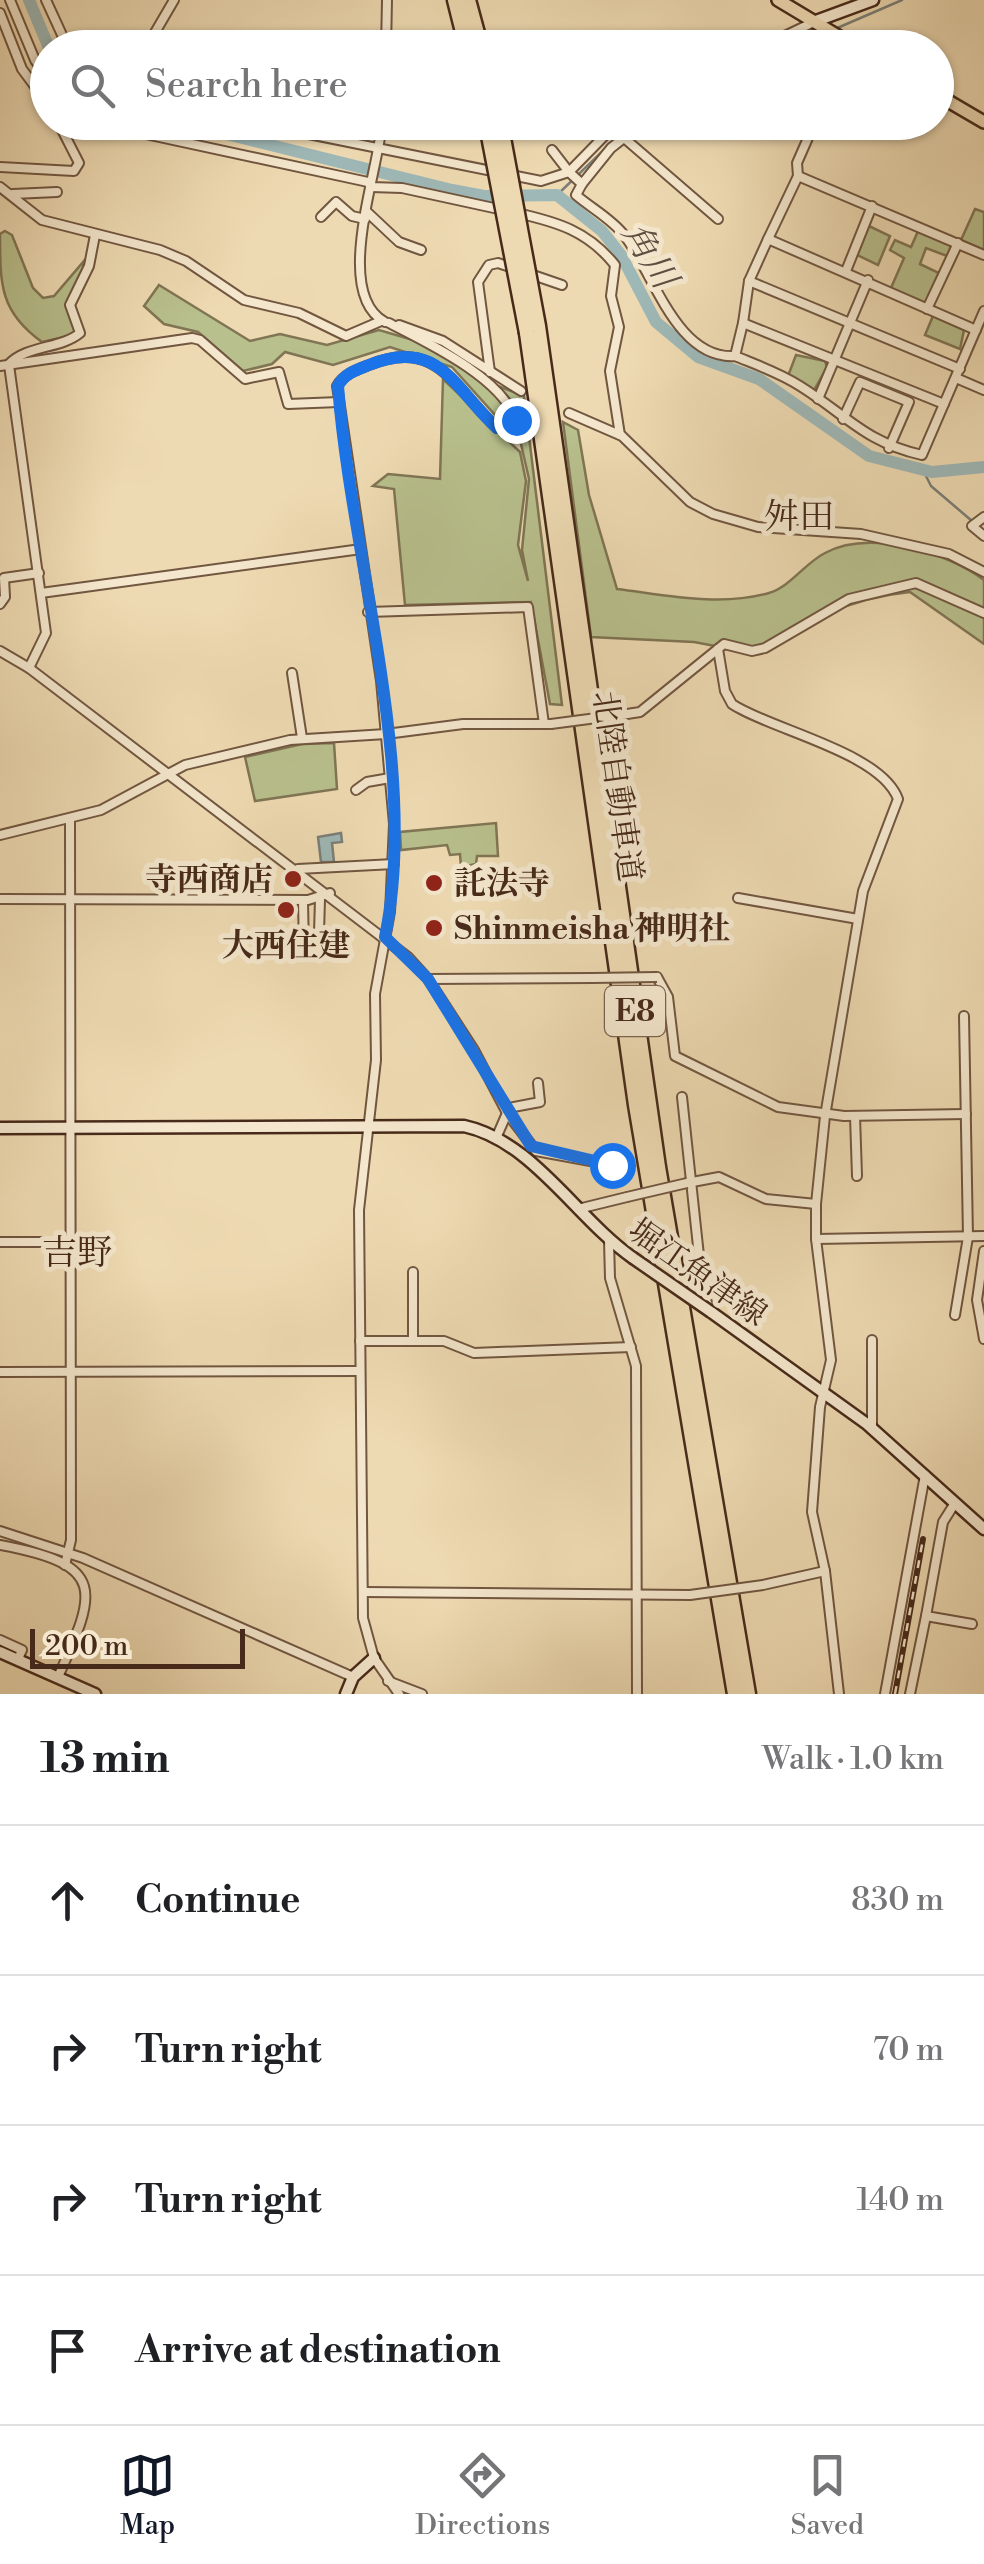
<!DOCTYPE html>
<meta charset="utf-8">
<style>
:root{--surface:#fff;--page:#f2f2f2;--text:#202124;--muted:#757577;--line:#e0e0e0;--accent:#111827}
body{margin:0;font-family:"Libre Bodoni","Noto Serif JP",serif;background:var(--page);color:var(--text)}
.scale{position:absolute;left:30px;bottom:25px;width:215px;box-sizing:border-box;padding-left:10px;border:5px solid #472a1a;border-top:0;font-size:28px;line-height:35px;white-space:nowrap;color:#472a1a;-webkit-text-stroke:8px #f4e7cd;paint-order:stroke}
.stop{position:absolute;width:30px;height:30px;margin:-22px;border:8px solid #1a73e8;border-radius:50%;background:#fff}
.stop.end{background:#1a73e8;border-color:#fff;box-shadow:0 2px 10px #0008}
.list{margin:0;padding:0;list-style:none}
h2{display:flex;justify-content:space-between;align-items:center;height:130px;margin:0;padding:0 40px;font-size:42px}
h2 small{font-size:32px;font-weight:400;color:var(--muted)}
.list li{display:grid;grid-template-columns:65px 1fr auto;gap:30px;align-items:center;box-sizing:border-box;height:150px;padding:0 40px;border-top:2px solid var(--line)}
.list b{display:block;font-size:38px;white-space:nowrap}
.list em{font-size:32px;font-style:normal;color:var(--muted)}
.icon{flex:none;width:55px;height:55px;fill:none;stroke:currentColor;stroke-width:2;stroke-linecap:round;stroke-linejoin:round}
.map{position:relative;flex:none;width:984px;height:1694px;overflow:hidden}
.search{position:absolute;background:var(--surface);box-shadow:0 2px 8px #0004;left:30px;right:30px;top:30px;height:110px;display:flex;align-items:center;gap:25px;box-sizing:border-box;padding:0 35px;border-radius:55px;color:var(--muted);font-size:38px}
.sheet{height:730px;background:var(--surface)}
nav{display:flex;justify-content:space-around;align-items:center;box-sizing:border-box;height:140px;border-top:2px solid var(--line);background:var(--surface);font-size:28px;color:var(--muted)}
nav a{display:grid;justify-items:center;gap:5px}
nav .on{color:var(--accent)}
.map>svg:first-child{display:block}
.green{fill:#b8c08d;stroke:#807554;stroke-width:2.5}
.water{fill:#9eb8b7;stroke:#7b7f78;stroke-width:2.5}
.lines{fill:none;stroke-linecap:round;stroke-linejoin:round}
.stream{stroke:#7b7f78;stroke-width:2.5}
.river{stroke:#9eb8b7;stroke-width:12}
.street-casing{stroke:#715640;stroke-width:12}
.secondary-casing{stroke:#472a1a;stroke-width:15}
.primary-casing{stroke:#472a1a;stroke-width:16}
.highway-casing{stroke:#472a1a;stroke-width:19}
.street{stroke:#f4e7cd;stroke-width:8}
.secondary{stroke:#f4e7cd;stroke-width:10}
.primary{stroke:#eedab2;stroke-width:11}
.highway{stroke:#eedab2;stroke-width:14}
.rail-casing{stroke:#472a1a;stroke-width:6}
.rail{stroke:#f4e7cd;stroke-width:2.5;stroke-dasharray:8;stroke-linecap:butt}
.street-bridge-casing{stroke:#715640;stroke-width:12;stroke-linecap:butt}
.secondary-bridge-casing{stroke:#472a1a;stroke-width:15;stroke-linecap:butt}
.highway-bridge-casing{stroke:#472a1a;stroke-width:19;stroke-linecap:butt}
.street-bridge{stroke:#f4e7cd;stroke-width:8}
.secondary-bridge{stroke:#f4e7cd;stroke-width:10}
.highway-bridge{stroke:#eedab2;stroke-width:14}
.route{stroke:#1a73e8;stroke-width:12}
.poi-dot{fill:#8f2418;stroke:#f4e7cd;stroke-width:4}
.labels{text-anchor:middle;stroke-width:10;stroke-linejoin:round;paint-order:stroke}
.shield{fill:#f4e7cd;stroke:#7b6350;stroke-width:2.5}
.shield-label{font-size:30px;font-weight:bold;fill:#472a1a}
.street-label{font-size:32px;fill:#472a1a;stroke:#f4e7cd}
.poi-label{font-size:32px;font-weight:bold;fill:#472a1a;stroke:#f4e7cd;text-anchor:start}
.water-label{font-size:35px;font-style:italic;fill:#5d4e41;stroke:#f4e7cd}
.neighbourhood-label{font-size:35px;fill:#472a1a;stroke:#f4e7cd}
</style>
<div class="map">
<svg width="984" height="1694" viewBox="0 0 984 1694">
<rect width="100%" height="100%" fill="#eedab2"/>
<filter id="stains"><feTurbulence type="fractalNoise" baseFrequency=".002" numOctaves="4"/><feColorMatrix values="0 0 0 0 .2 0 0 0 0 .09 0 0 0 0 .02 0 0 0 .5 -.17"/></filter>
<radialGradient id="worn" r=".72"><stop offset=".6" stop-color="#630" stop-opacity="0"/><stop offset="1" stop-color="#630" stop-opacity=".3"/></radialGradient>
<g class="green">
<path d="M975,209L984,212V250L961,240Z"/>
<path d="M869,226L890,236L878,265L857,255Z"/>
<path d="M919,229L949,242L951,247L947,256L926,248L920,264L939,273L927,301L922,304L891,288L904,258L890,250L895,240L911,247Z"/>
<path d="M5,231L12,235L33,288L43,298L54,296L84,261C82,294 53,295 78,330L74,335L42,342C0,312 0,285 0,234Z"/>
<path d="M159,285L250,341L280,334L327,345L379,330L420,342L490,383L524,396L562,705L550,704L531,602L405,605L394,489L373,486L388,474L440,479L443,379L520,452L526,481L518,545L528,581L522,550L529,479L521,444L452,367L390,347L333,365L285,352L272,364L243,371L198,332L164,324L144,306Z"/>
<path d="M933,316L964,330L960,349L925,335Z"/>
<path d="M796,355L825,361L827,367L813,392L788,376Z"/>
<path d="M563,422L578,430L589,495L617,589C666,595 720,607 769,593C790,587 805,563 825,553C869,529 947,552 984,580V644L910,592C849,598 805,622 752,653L694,642L591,637Z"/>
<path d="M334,743L337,789L255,801L245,757L302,744Z"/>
<path d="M496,823L498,856H477L476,864L461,867L460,854L450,855L447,845L401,850L400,832Z"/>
</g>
<path class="water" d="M341,833L342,842L332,843L334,862H321L318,837Z"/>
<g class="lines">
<g class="stream">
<path d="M835,29L902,0"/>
<path d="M787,48L823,34"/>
<path d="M557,195L633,122"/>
<path d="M923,470L931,486L972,521"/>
</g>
<g class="river">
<path d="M29,0L49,48"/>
<path d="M178,122L452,190L484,196L557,195L602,231L621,255L656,322L698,357L759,379L869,456L932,472L984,467"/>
</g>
<defs>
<g id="street">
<path d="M10,0L35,60L48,79"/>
<path d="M46,0L68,48"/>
<path d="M0,13L22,69L48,104"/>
<path d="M146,48L174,0"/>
<path d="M386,48L387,0"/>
<path d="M759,48L814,22"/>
<path d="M811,48L840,37"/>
<path d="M90,122L368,182L371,187L402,188L503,210"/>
<path d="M249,122L541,181L569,172L552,150"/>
<path d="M382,122C379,171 332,293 385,322"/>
<path d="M618,122L569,172L582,184L576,195C591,208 612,219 624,235C653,271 676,360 735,356C757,365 780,373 800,386C845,414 866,443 922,455L984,311"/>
<path d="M623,137L718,219"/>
<path d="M0,167L74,171L79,163L58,122"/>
<path d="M798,176L797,163L815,122"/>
<path d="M582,184L611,148L644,122"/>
<path d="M0,187L42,220L160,250L186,261L244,300L299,313L346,336L381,321"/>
<path d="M13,194L57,192"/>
<path d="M366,211L399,242L421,250"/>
<path d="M517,213C557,222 588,231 615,265L611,296L619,327L610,371L620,435"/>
<path d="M321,217L336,202L352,216L365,219"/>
<path d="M768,239L798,176L984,255"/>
<path d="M846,271L872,206"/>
<path d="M530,274L562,285"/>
<path d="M749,281L768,239L976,330"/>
<path d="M927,309L958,243"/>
<path d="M389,323C426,342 503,378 516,421L508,428H497C455,390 438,336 369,365C356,370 344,374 337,386L381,681L394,824L390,912L375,994L376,1060L359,1210L363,1618L374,1658L399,1694"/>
<path d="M743,323L749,281L960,369"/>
<path d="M399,325L443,341L521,391"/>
<path d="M735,356L743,323L944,404"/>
<path d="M9,364C27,345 61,349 80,333L70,305L89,266L95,235"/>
<path d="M9,365L46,633L29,668"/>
<path d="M0,366L192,338L200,340L245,379L279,372L288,404L339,402"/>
<path d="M490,372L478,282L489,265L498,263L516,269"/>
<path d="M956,378L984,390"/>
<path d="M818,399L868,280"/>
<path d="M569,413L622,436L690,502L713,514L758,527L861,534L949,554L984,572"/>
<path d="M843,419L860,382L909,402L889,448"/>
<path d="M984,517L972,526L984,536"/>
<path d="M41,593L361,549"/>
<path d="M0,604L5,597L4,578L39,573"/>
<path d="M368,612L528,607L544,724"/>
<path d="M718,649L725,691L732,704C771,730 881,752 898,799L863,891L825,1116L816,1204V1239L831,1360L820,1407L812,1512L825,1571L839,1694"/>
<path d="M0,651L29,668L408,957L428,979L474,1050L507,1113L536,1151L612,1165"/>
<path d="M292,673L302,738"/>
<path d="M627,714L640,712L724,644L752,651L765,648L849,599L916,583L984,613"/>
<path d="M356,790L367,782L390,778"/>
<path d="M0,835L101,810L185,765L290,740L386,734L463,724H551"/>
<path d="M298,869L394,864"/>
<path d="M738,898L858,919"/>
<path d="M0,899L308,900L330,893"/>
<path d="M303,900L304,952"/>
<path d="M319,933L320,899"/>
<path d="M657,977L668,997L675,1056L778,1107L844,1116L966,1114"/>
<path d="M428,979L592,978"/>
<path d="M682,1097L703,1293L711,1312"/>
<path d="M508,1108L540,1102L538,1083"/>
<path d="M855,1116L857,1176"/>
<path d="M497,1136L507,1113"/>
<path d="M687,1183L719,1177L766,1199L816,1204"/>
<path d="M578,1209L627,1197"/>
<path d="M816,1239L984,1236"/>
<path d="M609,1241L610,1278L636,1366L637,1694"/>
<path d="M0,1242H70"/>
<path d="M984,1251L977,1300L984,1339"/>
<path d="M413,1272V1341"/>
<path d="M955,1315L968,1237L964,1016"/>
<path d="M360,1341H444L474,1353L631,1347"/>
<path d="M0,1372L360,1371"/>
<path d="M872,1429V1340"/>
<path d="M955,1503L943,1522L926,1616L972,1624"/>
<path d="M0,1531L83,1558L353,1677"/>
<path d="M0,1545C109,1565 96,1592 58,1677"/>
<path d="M65,1565L71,1540L70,819"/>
<path d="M763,1585L825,1571"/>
<path d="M364,1592L690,1595"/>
<path d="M0,1640L22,1650L18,1659"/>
<path d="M388,1681L422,1694"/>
<path d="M885,1694L925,1475"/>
<path d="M910,1694L926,1616"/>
</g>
<g id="secondary">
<path d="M816,21L873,0"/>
<path d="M0,1128L464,1126C533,1141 576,1218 633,1258"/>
<path d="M711,1312L867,1424L984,1529"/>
<path d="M0,1652L95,1694"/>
<path d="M346,1694L353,1677L374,1658"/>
</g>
<g id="primary">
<path d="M778,0L858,48"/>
<path d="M936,94L984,122"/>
</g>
<g id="highway">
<path d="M455,0L467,48"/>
<path d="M468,0L481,48"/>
<path d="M538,326L658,1167L748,1694"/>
<path d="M527,333L636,1105L735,1694"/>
</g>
</defs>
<use href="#street" class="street-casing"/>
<use href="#secondary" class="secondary-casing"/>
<use href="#primary" class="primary-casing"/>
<use href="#highway" class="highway-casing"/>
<use href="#street" class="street"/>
<use href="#secondary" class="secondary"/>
<use href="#primary" class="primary"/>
<use href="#highway" class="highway"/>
<defs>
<path id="rail" d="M895,1694L923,1539"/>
</defs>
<use href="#rail" class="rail-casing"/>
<use href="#rail" class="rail"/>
<defs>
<g id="street-bridge">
<path d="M551,724L627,714"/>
<path d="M592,978L657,977"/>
<path d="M627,1197L687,1183"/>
<path d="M690,1595L763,1585"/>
</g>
<path id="secondary-bridge" d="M633,1258L711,1312"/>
<g id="highway-bridge">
<path d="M489,136L527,333"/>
<path d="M503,138L538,326"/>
</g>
</defs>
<use href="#street-bridge" class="street-bridge-casing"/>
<use href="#secondary-bridge" class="secondary-bridge-casing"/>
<use href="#highway-bridge" class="highway-bridge-casing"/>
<use href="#street-bridge" class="street-bridge"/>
<use href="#secondary-bridge" class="secondary-bridge"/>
<use href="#highway-bridge" class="highway-bridge"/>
</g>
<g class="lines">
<path class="route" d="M516,420L508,428H497C455,390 439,336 369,365C356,370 344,374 338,386C351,558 420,768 385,937L428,979L531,1146L612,1165"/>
</g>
<g class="poi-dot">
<circle cx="293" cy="879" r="10"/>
<circle cx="434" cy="883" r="10"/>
<circle cx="286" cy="910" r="10"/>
<circle cx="434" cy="928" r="10"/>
</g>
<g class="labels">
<rect class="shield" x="605" y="986" width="60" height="50" rx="8"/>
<g class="shield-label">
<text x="635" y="1021">E8</text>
</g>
<g class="street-label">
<text transform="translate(618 786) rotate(82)" y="11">北陸自動車道</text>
<text transform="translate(698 1272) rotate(35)" y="11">堀江魚津線</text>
</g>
<g class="poi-label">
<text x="273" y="890" text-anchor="end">寺西商店</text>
<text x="454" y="894">託法寺</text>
<text x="454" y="939">Shinmeisha 神明社</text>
<text x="286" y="956" text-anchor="middle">大西住建</text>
</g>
<g class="water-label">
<text transform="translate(650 255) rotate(58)" y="12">角川</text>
</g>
<g class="neighbourhood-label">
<text x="799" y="528">舛田</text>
<text x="77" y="1264">吉野</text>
</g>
</g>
<rect width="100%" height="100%" filter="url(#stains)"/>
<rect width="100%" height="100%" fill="url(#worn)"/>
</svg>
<div class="scale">200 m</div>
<div class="stop" style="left:612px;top:1165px"></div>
<div class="stop end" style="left:516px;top:420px"></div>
<div class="search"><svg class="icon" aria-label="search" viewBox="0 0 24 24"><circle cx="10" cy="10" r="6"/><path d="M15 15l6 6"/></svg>Search here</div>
</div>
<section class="sheet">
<h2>13 min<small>Walk · 1.0 km</small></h2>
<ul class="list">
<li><svg class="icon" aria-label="ahead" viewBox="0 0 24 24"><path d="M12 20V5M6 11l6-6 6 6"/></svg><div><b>Continue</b></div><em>830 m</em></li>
<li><svg class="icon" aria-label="right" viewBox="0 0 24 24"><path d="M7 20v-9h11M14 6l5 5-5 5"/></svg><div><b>Turn right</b></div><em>70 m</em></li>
<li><svg class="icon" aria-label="right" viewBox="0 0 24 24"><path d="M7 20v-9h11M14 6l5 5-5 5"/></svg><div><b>Turn right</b></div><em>140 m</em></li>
<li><svg class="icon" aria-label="arrive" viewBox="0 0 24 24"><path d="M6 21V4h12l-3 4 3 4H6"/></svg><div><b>Arrive at destination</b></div></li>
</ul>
</section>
<nav>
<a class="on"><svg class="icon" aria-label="map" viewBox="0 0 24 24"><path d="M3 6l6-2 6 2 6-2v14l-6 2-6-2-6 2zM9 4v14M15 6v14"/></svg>Map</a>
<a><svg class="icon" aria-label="directions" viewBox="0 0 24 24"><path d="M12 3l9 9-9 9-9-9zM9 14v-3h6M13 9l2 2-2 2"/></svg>Directions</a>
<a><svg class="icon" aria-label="saved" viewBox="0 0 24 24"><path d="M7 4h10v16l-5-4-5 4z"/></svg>Saved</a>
</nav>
